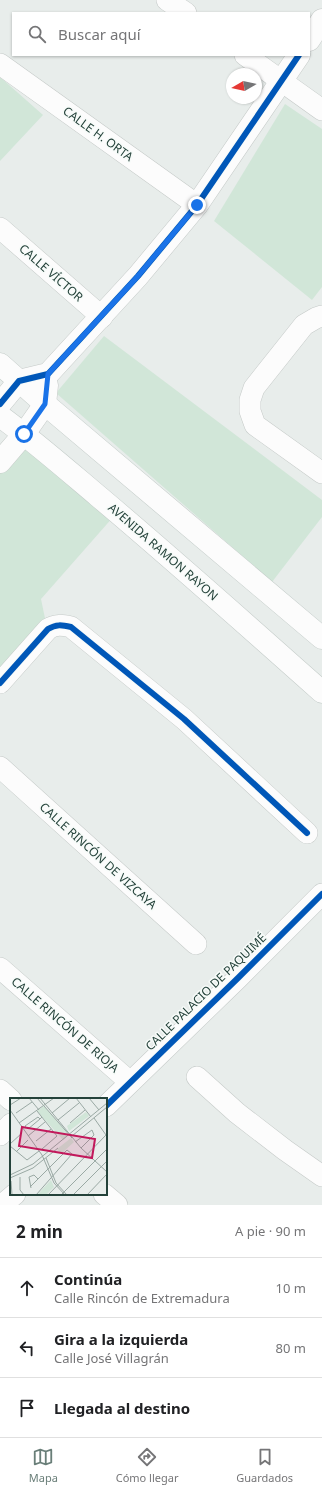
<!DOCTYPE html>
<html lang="es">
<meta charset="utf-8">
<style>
:root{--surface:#fff;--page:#f2f2f2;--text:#202124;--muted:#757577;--line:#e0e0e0;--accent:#697e78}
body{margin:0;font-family:"Noto Sans",sans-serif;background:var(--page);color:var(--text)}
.compass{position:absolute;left:226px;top:68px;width:36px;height:36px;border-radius:50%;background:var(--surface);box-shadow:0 1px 3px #0004;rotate:261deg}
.stop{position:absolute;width:12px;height:12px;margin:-9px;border:3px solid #1a73e8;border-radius:50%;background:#fff}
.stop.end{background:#1a73e8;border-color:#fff;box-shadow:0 1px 4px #0008}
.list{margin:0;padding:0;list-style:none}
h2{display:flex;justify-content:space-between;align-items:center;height:52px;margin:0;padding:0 16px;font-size:17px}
h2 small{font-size:13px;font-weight:400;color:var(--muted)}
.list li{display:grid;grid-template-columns:26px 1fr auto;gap:12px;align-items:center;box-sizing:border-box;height:60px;padding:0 16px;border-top:1px solid var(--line)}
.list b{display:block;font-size:15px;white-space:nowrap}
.list p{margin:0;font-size:13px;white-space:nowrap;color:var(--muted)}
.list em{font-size:13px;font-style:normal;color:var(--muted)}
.icon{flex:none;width:22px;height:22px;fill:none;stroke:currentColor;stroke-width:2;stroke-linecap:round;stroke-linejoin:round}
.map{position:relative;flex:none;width:322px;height:1205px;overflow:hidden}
.search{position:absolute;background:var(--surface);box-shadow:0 1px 3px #0004;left:12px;right:12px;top:12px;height:44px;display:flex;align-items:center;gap:10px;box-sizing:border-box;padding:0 14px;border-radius:0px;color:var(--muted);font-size:15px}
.sheet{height:232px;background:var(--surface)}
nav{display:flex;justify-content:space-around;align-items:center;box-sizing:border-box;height:56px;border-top:1px solid var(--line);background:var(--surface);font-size:11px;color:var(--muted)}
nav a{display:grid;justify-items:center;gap:2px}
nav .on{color:var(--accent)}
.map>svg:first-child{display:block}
.green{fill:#d1e6d8}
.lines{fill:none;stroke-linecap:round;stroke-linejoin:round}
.minor-casing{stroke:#c5cac8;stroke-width:22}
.tertiary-casing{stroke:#c5cac8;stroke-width:23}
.secondary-casing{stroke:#c3cbc8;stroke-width:23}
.minor{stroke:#fcfcfc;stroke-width:21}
.tertiary{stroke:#fcfcfc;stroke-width:22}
.secondary{stroke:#fcfcfc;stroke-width:22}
.cycleway-casing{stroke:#f7fbf9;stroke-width:8}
.cycleway{stroke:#0057b8;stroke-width:6}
.route{stroke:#1a73e8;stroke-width:5}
.labels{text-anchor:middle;stroke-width:3;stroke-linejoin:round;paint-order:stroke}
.street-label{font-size:12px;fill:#24423a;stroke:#f7fbf9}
.inset-road{fill:none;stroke:#9aa9a4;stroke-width:1}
.view{fill:#c2185b;fill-opacity:0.15;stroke:#c2185b;stroke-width:2}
.inset-edge{fill:none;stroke:#24423a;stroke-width:2}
</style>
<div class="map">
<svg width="322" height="1205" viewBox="0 0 322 1205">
<rect width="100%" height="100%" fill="#e8edeb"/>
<g class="green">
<path d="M0,77L43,115L0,161Z"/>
<path d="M285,104L322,129V287L312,300L214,221Z"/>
<path d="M104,336L322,500V517L272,582L56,393Z"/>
<path d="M16,427L114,516L41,599L47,628L0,679V445Z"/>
</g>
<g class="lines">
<defs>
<g id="minor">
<path d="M167,0L186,13"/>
<path d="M245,55L322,110"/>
<path d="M0,64L197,205"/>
<path d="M0,228L102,317"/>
<path d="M322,316L316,318L304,325L254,388L250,400V411L255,425L322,473"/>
<path d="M0,683L48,629C56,624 62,625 71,627L184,719L307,833"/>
<path d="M0,767L196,944"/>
<path d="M0,968L130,1082"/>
<path d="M197,1077L237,1113L285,1150L322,1176"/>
<path d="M0,1090L11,1100"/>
<path d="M106,1106L238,978L322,894"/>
<path d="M0,1135L11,1124"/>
<path d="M104,1194L117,1205"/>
<path d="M2,1205L15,1194"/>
</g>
<g id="tertiary">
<path d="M309,40L322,20"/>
<path d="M0,404L19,381L48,374L138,276L197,205L299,55"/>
<path d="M0,462L24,434L45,404L47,385"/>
</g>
<g id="secondary">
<path d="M0,364L45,404L322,638"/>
<path d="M0,416C34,441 66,469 98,496C174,560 248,626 322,692"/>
</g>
</defs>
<use href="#minor" class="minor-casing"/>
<use href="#tertiary" class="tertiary-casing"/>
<use href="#secondary" class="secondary-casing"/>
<use href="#minor" class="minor"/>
<use href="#tertiary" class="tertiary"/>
<use href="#secondary" class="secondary"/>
<defs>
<g id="cycleway">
<path d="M0,404L19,381L48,374L138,276L197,205L299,55"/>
<path d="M0,683L48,629C56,624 62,625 71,627L184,719L307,833"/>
<path d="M106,1106L238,978L322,894"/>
</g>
</defs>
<use href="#cycleway" class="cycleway-casing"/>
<use href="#cycleway" class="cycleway"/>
</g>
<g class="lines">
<path class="route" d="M24,434L45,404L48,374L138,276L197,205"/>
</g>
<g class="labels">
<g class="street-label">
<text transform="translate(98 134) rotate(36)" y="4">CALLE H. ORTA</text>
<text transform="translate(51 273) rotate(41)" y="4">CALLE VÍCTOR</text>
<text transform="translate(163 552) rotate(41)" y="4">AVENIDA RAMON RAYON</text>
<text transform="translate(98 856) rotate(42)" y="4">CALLE RINCÓN DE VIZCAYA</text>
<text transform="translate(206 992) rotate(-44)" y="4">CALLE PALACIO DE PAQUIMÉ</text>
<text transform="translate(65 1025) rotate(41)" y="4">CALLE RINCÓN DE RIOJA</text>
</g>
</g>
<g transform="translate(10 1098)">
<rect width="97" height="97" fill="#e8edeb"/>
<path d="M34,8L59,37L53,42L27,13ZM76,14L79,18L59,33L57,28ZM61,40L64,44L51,56L47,51ZM41,82L44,89L36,97H27Z" fill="#d1e6d8"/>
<path class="inset-road" d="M19,0L29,12M27,0L62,40M30,0L71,50L97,74M66,0L81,19M79,0L89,12M0,7L11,0M0,12L32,57L44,85L55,97M27,13L47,38L32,51M6,15L22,4M42,15L60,0M30,21L28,19L15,28L18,31L30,21L32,19M48,22L69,5M9,25L44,0M60,25L75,12M18,38L35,24M62,38L97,9M26,43L41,31M65,44L82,32L84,37L71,50M0,46L12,35M0,48L17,62L29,53M6,54L18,42M36,60L46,85L57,97M0,77L23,66L97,5M10,79V92L14,97M0,80L23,70L48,50M1,83L2,97M20,89L57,52L62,56L26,97M21,90L19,79L24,77L28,81M38,97L96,37L84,20M51,97L97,51M63,97L97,63M77,97L97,76"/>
<path class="view" d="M12,29L85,41L82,60L9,48Z"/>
<rect width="97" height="97" class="inset-edge"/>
</g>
</svg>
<svg class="compass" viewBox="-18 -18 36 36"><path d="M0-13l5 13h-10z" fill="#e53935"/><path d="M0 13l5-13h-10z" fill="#757577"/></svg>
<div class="stop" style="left:24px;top:434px"></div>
<div class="stop end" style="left:197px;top:205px"></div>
<div class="search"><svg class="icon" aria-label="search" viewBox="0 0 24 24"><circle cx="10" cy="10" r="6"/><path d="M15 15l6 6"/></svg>Buscar aquí</div>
</div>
<section class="sheet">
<h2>2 min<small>A pie · 90 m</small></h2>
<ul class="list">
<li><svg class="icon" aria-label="ahead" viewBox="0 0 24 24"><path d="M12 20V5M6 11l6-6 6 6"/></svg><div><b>Continúa</b><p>Calle Rincón de Extremadura</p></div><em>10 m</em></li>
<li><svg class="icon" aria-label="left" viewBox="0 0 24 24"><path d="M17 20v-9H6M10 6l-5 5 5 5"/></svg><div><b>Gira a la izquierda</b><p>Calle José Villagrán</p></div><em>80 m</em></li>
<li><svg class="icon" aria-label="arrive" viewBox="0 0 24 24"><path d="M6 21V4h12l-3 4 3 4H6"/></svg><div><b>Llegada al destino</b></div></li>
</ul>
</section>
<nav>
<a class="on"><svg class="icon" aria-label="map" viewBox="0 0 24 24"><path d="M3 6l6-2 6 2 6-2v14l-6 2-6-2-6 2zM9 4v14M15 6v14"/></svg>Mapa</a>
<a><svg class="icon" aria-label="directions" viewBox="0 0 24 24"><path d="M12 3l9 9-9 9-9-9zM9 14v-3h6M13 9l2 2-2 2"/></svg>Cómo llegar</a>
<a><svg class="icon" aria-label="saved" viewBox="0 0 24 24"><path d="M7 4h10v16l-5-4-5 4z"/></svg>Guardados</a>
</nav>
